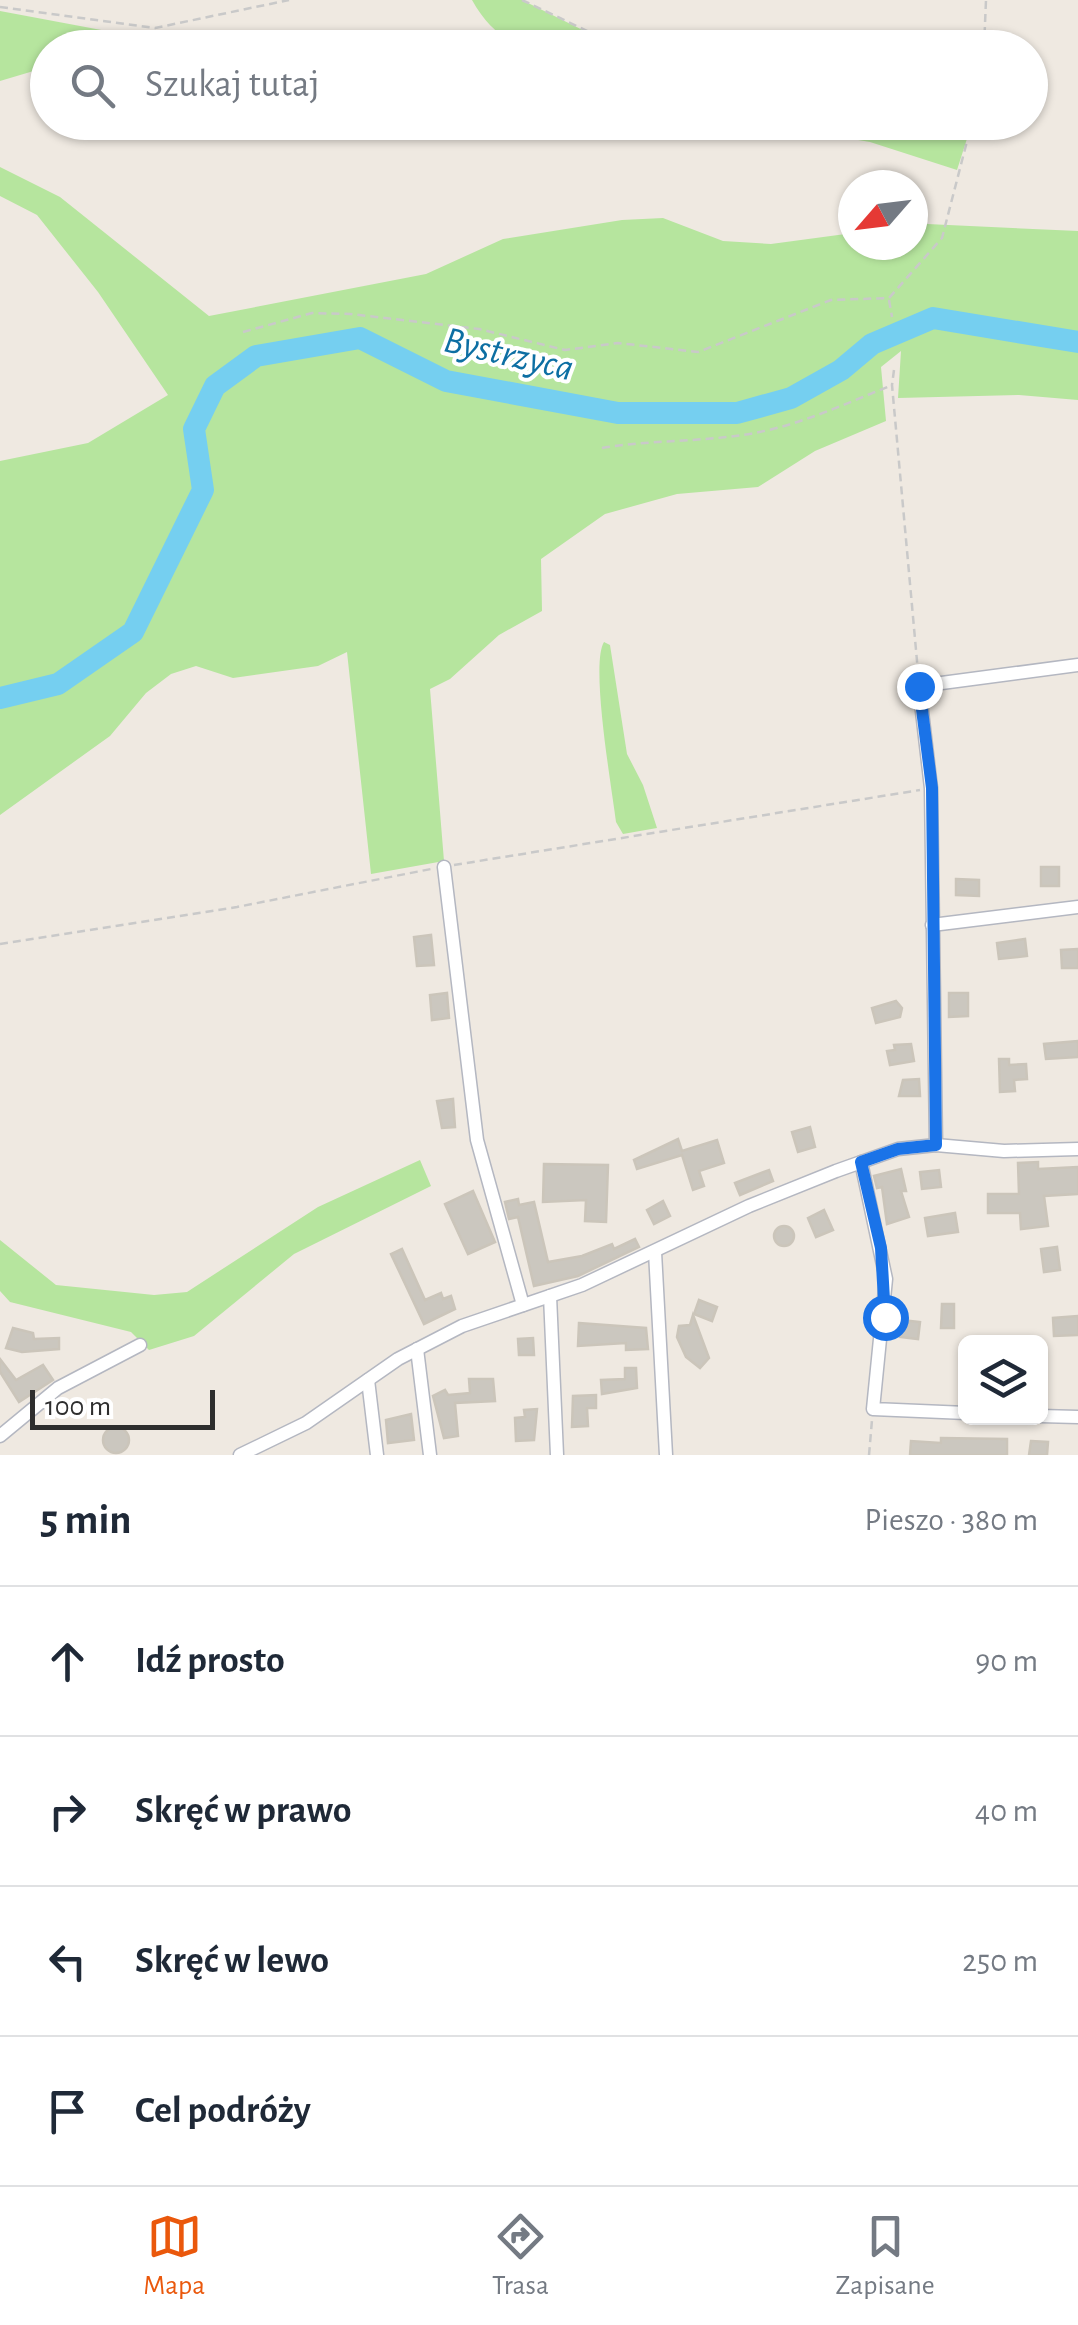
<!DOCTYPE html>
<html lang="pl">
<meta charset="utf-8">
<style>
:root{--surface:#fff;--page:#f2f2f3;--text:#1f2937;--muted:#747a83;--line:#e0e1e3;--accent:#ea580c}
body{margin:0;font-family:"Alegreya Sans",sans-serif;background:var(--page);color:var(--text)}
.controls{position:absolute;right:30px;bottom:30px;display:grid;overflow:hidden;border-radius:15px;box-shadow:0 2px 8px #0004}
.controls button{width:90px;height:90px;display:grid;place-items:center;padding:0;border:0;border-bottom:2px solid var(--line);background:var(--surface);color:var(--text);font:50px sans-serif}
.compass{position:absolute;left:838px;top:170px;width:90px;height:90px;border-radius:50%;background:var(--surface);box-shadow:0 2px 8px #0004;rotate:242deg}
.scale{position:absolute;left:30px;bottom:25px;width:185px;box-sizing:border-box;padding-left:10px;border:5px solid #2e2e2e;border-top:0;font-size:28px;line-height:35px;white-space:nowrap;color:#2e2e2e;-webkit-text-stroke:8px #fff;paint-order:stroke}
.stop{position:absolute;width:30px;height:30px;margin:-22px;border:8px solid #1a73e8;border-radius:50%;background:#fff}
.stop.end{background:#1a73e8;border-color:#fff;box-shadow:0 2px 10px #0008}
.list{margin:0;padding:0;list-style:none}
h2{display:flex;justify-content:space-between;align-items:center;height:130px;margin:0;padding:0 40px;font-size:42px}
h2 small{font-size:32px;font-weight:400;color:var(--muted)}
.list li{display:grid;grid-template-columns:65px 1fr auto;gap:30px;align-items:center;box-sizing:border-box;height:150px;padding:0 40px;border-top:2px solid var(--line)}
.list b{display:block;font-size:38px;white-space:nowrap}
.list em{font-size:32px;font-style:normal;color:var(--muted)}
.icon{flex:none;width:55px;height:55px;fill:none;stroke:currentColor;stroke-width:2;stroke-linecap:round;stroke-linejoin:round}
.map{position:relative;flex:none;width:1078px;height:1455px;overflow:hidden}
.search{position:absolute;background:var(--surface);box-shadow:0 2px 8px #0004;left:30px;right:30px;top:30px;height:110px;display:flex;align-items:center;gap:25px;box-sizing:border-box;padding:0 35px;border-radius:55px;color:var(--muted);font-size:38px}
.sheet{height:730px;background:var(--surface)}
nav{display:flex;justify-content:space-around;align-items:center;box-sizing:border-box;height:140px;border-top:2px solid var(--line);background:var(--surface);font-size:28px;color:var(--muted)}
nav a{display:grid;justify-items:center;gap:5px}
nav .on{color:var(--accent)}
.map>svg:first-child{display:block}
.green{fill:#b6e59e}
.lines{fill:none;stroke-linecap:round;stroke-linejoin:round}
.river{stroke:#75cff0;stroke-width:22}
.building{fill:#cbc7bf;stroke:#cbc5ba;stroke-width:2.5}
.minor-casing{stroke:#b4b7c1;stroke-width:15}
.path{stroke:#c9c9c9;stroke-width:2.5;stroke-dasharray:8 5;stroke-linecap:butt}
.minor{stroke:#fff;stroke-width:12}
.route{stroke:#1a73e8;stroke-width:12}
.labels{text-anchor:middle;stroke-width:8;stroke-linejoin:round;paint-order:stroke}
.water-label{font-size:38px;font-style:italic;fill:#0d6fa3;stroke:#fff}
</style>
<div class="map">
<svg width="1078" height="1455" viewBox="0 0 1078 1455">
<rect width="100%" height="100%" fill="#efe9e1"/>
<g class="green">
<path d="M472,0H522L617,47C552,48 508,64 472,0Z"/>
<path d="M0,11L144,38L112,47L48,48L47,67L0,81Z"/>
<path d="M758,123L972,122V123L957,170L870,142Z"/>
<path d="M0,167L60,197L209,316L426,274L503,239L622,220L663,218L723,241L771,244L853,233V245H913V225L927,224L1078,231V400L1019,395L898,398L901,351L881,367L886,421L815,451L758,487L677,494L605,514L541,559L542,611L499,635L450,679L430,689L444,861L371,874L347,652L318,666L233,678L196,666L171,674L146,693L110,736L0,815V461L88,443L168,395L98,292L37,215L0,196Z"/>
<path d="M604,642L610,645L627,754L643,785L657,828L623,834L616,822C612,789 590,664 604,642Z"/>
<path d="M420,1160L431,1186L294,1254L194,1336L149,1350L131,1332L10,1302L0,1291V1240L56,1285L154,1295L187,1292L318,1207Z"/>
</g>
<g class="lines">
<path class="river" d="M0,698L58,684L133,632L203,490L194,429L215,386L256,356L360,338L446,381L618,413H737L791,398L841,370L872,344L933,318L1078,342"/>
</g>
<g class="building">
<rect x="1041" y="867" width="18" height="19"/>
<path d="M956,879L979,880V896L956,895Z"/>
<path d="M431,935L434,965L417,966L414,937Z"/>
<path d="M1025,939L1027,956L999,959L997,943Z"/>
<path d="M1078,949V968H1062L1061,950Z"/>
<path d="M447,993L449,1018L432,1020L430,995Z"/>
<path d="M949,993H968V1016L949,1017Z"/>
<path d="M896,1001L902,1008L900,1017L876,1023L872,1008Z"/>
<path d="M1078,1041V1057L1046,1059L1044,1044Z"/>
<path d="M911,1044L914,1061L890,1065L887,1051L895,1050L894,1045Z"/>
<path d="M999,1059H1009V1065L1026,1064L1027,1079L1014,1080L1015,1091L1000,1092Z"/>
<path d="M919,1079L920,1096H899L903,1080Z"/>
<path d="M453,1099L455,1127L442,1128L437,1101Z"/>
<path d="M810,1127L815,1147L798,1152L792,1132Z"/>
<path d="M678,1139L682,1151L717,1140L724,1163L699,1171L704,1186L693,1190L682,1155L637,1169L634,1160Z"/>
<path d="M1038,1162V1169L1078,1167V1194L1044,1196L1048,1226L1021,1229L1020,1213H988V1194H1019L1018,1163Z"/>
<path d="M544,1164L608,1165L606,1222L585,1221L586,1200L543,1202Z"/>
<path d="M901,1169L906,1191H901L909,1217L887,1224L882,1187L877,1188L874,1176Z"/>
<path d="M769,1170L773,1181L740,1195L735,1183Z"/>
<path d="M939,1170L941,1187L922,1189L920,1172Z"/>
<path d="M473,1191L495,1242L468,1254L445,1204Z"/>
<path d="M518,1199L519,1205L534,1202L548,1262L582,1256L612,1244L614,1249L635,1239L639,1247L578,1276L534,1286L518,1217L509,1219L505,1202Z"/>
<path d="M663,1201L670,1216L654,1224L647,1210Z"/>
<path d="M824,1210L833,1230L816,1237L808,1218Z"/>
<path d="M955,1213L958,1232L928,1236L925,1218Z"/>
<circle cx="784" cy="1236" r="10"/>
<path d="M1057,1247L1060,1270L1044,1272L1041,1249Z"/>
<path d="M402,1249L425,1300L441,1293L443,1299L451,1296L455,1309L424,1324L391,1254Z"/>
<path d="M699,1300L717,1307L712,1321L694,1314Z"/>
<path d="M942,1304H954V1328H941Z"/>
<path d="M693,1315L709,1358L700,1368L686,1357L677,1337L679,1326L690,1325Z"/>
<path d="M1078,1316V1335L1054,1336L1053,1318Z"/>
<path d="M902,1320L920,1322L918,1339L900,1337Z"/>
<path d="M579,1323L646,1328L648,1349L626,1350V1343L578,1346Z"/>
<path d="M13,1328L33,1333L34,1339L59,1338V1349L22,1352L6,1348Z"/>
<path d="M533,1338L534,1355H519L518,1339Z"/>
<path d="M0,1359L16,1380L43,1365L53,1380L19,1402L0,1372Z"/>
<path d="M625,1368H636L637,1388L602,1394L601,1380L625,1379Z"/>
<path d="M469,1379H493L495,1401L455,1403L458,1436L444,1438L433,1396L445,1390L448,1395L470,1393Z"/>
<path d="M596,1395V1408H587L588,1426L572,1427L573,1396Z"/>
<path d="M537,1409L534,1440L516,1441L515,1418L525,1417L524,1410Z"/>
<path d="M411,1414L414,1440L388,1443L386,1420Z"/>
<circle cx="116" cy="1440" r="13"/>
<path d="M941,1438L1007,1439V1455H910L911,1441L941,1443Z"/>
<path d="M1031,1441L1048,1442L1047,1455H1029Z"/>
</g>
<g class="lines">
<defs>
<g id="minor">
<path d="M444,867L477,1140L523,1305"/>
<path d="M932,925L1078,907"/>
<path d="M936,1145L931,788L919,686L1078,665"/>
<path d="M861,1162L886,1279L873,1409L966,1413"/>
<path d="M655,1252L666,1455"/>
<path d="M550,1296L557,1455"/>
<path d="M417,1349L430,1455"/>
<path d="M368,1380L377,1455"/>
<path d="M1040,1416L1078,1417"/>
<path d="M0,1436L58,1388L140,1345"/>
<path d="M240,1455L306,1423L398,1359L462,1326L582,1285L749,1206L836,1171L898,1149L936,1145L1004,1151L1078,1149"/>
</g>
</defs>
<use href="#minor" class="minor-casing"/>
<g class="path">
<path d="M522,0L623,48"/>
<path d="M0,7L155,28L289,0"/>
<path d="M984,48L986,0"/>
<path d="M889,300L892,317"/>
<path d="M243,332L312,313L350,314L479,329L565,350L618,343L698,352L831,300L889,298L942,238L972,122"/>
<path d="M894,370L892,385L918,672"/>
<path d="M602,448C649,440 696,442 742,435C794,428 842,405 890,386"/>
<path d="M454,865L920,790"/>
<path d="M0,944L237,907L431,869"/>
<path d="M869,1455L872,1420"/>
</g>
<use href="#minor" class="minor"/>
</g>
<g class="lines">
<path class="route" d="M885,1317L881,1248L861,1162L898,1149L936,1145L932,788L919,686"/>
</g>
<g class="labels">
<g class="water-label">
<text transform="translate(509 353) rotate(13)" y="13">Bystrzyca</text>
</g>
</g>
</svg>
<div class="controls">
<button><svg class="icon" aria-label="layers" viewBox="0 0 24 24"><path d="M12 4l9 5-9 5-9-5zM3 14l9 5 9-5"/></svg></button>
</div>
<svg class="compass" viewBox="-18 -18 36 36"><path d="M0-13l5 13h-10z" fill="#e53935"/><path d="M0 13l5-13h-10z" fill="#747a83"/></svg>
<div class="scale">100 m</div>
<div class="stop" style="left:885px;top:1317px"></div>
<div class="stop end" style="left:919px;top:686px"></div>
<div class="search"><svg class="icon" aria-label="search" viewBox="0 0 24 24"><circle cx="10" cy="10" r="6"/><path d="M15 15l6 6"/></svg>Szukaj tutaj</div>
</div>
<section class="sheet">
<h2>5 min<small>Pieszo · 380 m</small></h2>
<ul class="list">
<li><svg class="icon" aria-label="ahead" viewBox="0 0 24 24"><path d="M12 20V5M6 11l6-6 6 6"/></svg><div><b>Idź prosto</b></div><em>90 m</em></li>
<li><svg class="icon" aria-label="right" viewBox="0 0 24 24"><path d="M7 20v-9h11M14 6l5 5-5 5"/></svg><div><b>Skręć w prawo</b></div><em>40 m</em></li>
<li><svg class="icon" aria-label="left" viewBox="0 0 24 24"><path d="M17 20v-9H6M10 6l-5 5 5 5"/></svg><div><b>Skręć w lewo</b></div><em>250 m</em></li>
<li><svg class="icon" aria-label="arrive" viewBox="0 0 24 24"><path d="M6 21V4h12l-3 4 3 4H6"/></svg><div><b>Cel podróży</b></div></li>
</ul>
</section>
<nav>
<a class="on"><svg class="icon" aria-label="map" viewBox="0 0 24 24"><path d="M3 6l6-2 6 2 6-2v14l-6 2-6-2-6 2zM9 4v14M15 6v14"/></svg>Mapa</a>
<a><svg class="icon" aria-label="directions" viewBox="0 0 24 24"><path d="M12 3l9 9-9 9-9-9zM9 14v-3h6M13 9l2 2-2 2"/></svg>Trasa</a>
<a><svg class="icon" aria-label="saved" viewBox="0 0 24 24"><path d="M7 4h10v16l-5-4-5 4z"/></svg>Zapisane</a>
</nav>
